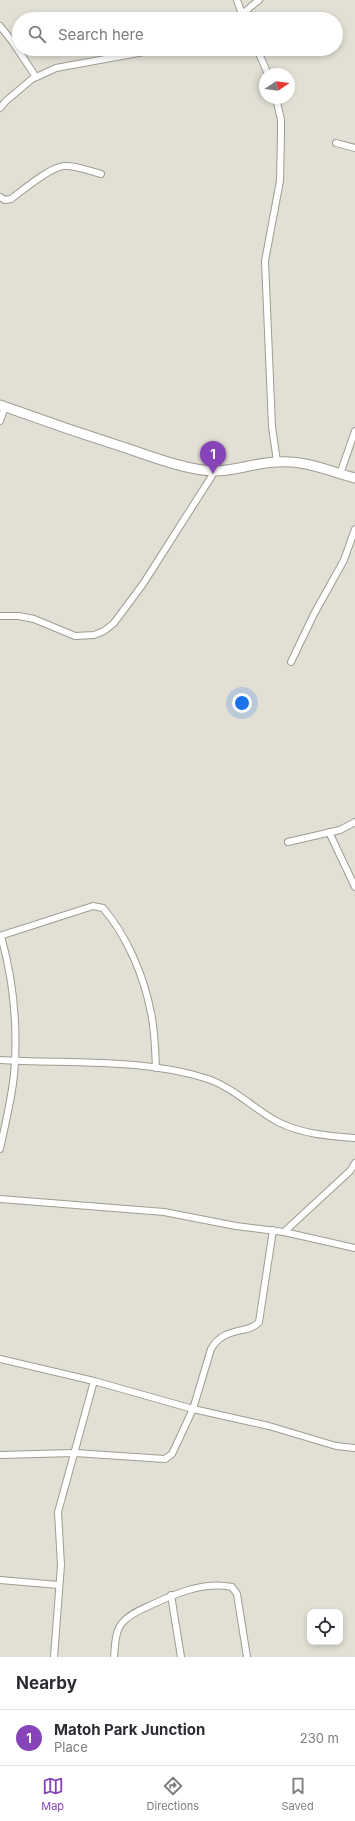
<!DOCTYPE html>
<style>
:root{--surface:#fff;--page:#f7f7f7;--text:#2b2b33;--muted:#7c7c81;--line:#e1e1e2;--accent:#8744b8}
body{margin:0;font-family:Inter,sans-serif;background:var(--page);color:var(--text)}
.controls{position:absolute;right:12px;bottom:12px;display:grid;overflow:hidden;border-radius:8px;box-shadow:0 2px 6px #0003}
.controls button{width:36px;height:36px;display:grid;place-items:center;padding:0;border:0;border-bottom:1px solid var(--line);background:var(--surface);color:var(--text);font:20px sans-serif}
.compass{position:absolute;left:259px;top:68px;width:36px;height:36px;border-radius:50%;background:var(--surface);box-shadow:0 2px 6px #0003;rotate:77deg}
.you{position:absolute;left:242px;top:703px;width:14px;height:14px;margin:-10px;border:3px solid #fff;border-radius:50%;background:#1a73e8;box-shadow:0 0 0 6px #1a73e833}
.badge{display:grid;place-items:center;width:26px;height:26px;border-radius:50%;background:var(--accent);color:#fff;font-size:13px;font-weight:700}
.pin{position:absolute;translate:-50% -33px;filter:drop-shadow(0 1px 2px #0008)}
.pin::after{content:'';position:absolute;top:21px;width:14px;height:12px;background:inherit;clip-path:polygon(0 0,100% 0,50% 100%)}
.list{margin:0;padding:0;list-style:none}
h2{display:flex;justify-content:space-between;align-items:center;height:52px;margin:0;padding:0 16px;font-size:17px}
h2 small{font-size:13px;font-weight:400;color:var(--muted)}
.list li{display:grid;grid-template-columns:26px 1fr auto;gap:12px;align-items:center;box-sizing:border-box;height:56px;padding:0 16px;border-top:1px solid var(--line)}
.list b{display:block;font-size:15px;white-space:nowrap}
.list p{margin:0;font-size:13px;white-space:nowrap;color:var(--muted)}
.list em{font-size:13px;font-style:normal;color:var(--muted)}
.icon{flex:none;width:22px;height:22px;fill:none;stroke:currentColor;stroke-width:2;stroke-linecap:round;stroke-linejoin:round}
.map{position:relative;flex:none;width:355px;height:1657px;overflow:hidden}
.search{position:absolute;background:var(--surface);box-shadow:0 2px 6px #0003;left:12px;right:12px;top:12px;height:44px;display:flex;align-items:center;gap:10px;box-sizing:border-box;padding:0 14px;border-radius:22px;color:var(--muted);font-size:15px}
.sheet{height:108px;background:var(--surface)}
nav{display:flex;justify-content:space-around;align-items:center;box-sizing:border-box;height:56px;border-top:1px solid var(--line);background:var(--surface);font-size:11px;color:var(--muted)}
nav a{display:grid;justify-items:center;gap:2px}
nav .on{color:var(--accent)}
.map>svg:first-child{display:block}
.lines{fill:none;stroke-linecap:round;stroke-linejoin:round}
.minor-casing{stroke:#9f9c93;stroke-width:8}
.secondary-casing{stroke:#9f9c93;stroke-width:11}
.minor{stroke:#fff;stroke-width:6}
.secondary{stroke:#fff;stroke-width:9}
</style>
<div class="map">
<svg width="355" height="1657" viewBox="0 0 355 1657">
<rect width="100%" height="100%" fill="#e2dfd5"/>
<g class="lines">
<defs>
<g id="minor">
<path d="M237,0L243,17"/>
<path d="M236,19L259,0"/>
<path d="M0,26L12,41L36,77"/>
<path d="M257,49L268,74"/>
<path d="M276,98L281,120V135L280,181L265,261L272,427L277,461"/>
<path d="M0,108L6,101L32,79L56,68L160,49"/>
<path d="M336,143L355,148"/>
<path d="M0,197L5,200L11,199C23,190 50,167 64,166C76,165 89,171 101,174"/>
<path d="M0,421L5,407"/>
<path d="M340,474L355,431"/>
<path d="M0,616H19L34,619L75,636L94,635L104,631L114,623L143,584L215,471"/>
<path d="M291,662L314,614L344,560L355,529"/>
<path d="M329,832L355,887"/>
<path d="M288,842L340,830L355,822"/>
<path d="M0,936L93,906L103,908C127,936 144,976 151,1013C155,1031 155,1049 156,1068"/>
<path d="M0,1060C67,1064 145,1058 208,1079C234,1088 254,1109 278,1122C302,1134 329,1136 355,1138"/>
<path d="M0,1149C6,1120 14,1090 15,1061C17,1020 12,975 1,936"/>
<path d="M0,1199L164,1212L236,1226L284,1232L355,1248"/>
<path d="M284,1232L350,1171L355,1163"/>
<path d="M0,1359L94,1381L193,1409L269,1426L336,1446L355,1448"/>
<path d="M0,1455L75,1453L165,1459L172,1454L193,1409L211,1349C225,1325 248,1335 259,1322L273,1230"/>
<path d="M0,1580L59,1585"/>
<path d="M171,1595L181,1657"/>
<path d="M54,1657L61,1565L58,1512L94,1381"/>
<path d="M114,1657C115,1646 115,1630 123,1622C130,1614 140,1610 149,1606C174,1594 204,1581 232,1587L237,1594L247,1657"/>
</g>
<path id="secondary" d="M0,405C44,421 88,436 132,450C155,458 191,471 215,471C236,471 257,462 278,462C306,460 329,471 355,478"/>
</defs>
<use href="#minor" class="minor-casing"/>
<use href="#secondary" class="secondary-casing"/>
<use href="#minor" class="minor"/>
<use href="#secondary" class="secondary"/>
</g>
</svg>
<div class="controls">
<button><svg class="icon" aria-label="locate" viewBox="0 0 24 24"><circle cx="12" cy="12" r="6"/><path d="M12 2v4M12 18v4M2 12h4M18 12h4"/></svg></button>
</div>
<svg class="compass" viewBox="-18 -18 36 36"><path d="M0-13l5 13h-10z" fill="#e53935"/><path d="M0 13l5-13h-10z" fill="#7c7c81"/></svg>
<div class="you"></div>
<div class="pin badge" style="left:213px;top:474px">1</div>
<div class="search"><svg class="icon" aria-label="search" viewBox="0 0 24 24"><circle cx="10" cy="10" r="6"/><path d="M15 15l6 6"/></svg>Search here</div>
</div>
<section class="sheet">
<h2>Nearby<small></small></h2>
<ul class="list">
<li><span class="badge">1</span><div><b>Matoh Park Junction</b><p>Place</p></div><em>230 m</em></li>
</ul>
</section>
<nav>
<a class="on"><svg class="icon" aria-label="map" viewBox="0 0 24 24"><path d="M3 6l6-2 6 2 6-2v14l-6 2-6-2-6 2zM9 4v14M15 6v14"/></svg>Map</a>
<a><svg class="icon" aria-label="directions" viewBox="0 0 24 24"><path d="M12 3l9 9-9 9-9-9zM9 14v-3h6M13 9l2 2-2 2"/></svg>Directions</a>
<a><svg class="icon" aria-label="saved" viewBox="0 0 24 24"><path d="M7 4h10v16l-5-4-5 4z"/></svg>Saved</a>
</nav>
